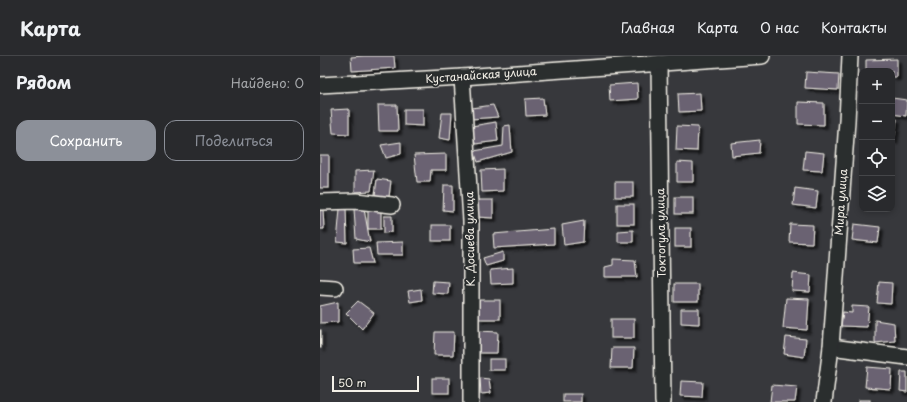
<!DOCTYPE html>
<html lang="ru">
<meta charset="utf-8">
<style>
:root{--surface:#292a2d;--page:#353639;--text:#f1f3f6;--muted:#a5a7aa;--line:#454649;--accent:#8c9099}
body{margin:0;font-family:"Playpen Sans",sans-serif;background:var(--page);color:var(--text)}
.controls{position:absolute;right:12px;top:12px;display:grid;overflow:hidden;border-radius:8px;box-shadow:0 2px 6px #0003}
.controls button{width:36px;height:36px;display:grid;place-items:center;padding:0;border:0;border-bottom:1px solid var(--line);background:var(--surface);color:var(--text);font:20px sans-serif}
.scale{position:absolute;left:12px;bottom:10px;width:87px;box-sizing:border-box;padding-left:4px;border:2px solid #f4f1e8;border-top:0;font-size:11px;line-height:14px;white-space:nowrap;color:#f4f1e8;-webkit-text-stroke:3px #2a2d2e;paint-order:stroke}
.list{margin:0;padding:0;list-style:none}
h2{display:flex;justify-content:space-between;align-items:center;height:52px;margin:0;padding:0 16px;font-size:17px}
h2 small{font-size:13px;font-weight:400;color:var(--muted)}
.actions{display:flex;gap:8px;padding:12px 16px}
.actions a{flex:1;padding:9px 0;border:1px solid var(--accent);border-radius:12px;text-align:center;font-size:14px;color:var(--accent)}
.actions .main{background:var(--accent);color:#fff}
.icon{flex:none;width:22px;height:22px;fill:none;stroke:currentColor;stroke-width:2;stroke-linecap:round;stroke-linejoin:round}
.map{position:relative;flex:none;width:587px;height:346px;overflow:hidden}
header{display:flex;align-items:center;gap:24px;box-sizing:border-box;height:56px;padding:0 20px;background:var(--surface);border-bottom:1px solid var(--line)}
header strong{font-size:19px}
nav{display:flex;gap:22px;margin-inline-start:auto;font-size:14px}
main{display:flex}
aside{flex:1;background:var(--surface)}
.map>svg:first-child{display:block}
.building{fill:#6a6272;stroke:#f4f1e8;filter:url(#shadow)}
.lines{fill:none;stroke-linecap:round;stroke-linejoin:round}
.minor-casing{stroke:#f4f1e8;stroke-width:18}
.minor{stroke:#2a2d2e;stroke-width:15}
.labels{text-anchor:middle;stroke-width:3.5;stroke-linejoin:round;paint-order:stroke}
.street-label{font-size:11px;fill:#f4f1e8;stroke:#2a2d2e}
</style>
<header>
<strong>Карта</strong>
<nav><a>Главная</a><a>Карта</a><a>О нас</a><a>Контакты</a></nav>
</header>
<main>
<aside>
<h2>Рядом<small>Найдено: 0</small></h2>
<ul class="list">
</ul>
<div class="actions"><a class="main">Сохранить</a><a>Поделиться</a></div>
</aside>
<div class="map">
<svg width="587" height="346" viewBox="0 0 587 346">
<defs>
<filter id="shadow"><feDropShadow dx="3.5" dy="3.5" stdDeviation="1" flood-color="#0009"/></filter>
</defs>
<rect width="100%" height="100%" fill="#37383c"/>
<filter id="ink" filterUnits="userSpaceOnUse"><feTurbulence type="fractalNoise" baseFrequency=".025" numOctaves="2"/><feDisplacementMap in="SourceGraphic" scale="8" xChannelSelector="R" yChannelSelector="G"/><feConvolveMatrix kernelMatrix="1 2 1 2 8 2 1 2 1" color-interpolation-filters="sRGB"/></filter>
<g filter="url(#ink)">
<g class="building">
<path d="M44,0H74L75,12L32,15L31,1Z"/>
<path d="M577,3V21H572V15H546V4Z"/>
<path d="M486,16L519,18L518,34L485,32Z"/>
<path d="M317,27L318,43L290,45L289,29Z"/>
<path d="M380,37L381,55L359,56L358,38Z"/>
<path d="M223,42L225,59L206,60L205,43Z"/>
<path d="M572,42L587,44L586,60L572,58Z"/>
<path d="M478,46L504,47V69L478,68Z"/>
<path d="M58,49H77L78,75H59Z"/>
<path d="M173,49L178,61L151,63L152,52Z"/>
<path d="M29,53V78L13,77L11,54Z"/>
<path d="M84,53H103V70L84,69Z"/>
<path d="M122,57H132L130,84L119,82Z"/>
<path d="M572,62L577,63L574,84H572Z"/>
<path d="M176,66L178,85L155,88L152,70Z"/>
<path d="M190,69L192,96L158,106L154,95L183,90L184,70Z"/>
<path d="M357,70L378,71L377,95L356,94Z"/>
<path d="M440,84L439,97L412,100L411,87Z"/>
<path d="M81,86V98L66,102L61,89Z"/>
<path d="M542,90V109L540,108Z"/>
<path d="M485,95L504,97L502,115L483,114Z"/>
<path d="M126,98V114H111L110,126H97L94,99Z"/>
<rect x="0" y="99" width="9" height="33"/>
<path d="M357,106L373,107V126H357Z"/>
<path d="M183,113V135L162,136L161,114Z"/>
<path d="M54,114L51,135L35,136V115Z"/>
<path d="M57,123L71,125L69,141L55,139Z"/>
<rect x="295" y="126" width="18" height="15"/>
<path d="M124,129H133V155L123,154Z"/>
<path d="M475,132L498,135L496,152L473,149Z"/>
<rect x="355" y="141" width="18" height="17"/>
<path d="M157,144H173V162L156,161Z"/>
<rect x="297" y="148" width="17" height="20"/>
<path d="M26,152L27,187L17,186L20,153Z"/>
<path d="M0,153H3L4,173H0Z"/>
<path d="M34,153H44L50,186L36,183Z"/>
<rect x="48" y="155" width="13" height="18"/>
<path d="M64,160H72V176L64,177Z"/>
<path d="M264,165L263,186L244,189L242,169Z"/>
<path d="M470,168L493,169L492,187L469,186Z"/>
<path d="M534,168L560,171L558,187L532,184Z"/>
<rect x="112" y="169" width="18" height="16"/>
<rect x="355" y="172" width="16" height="19"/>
<path d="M234,173V188L174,192L173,178Z"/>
<path d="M313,174V186H298V175Z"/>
<path d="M83,186V199H57L56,187Z"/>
<path d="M49,192L53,207H34L33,193Z"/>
<path d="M183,196V205L166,210L163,202Z"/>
<path d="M293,203L315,204L317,221H285V211L293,209Z"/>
<path d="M193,212V227L171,228L170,214Z"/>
<path d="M473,217L491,219L490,236L472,235Z"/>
<path d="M113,225L129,226L128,238L112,237Z"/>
<path d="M559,226L572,227L571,248L557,247Z"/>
<rect x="354" y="228" width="24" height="18"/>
<path d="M101,233L102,244L90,246L88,235Z"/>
<path d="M466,242L489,243L487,274L463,272Z"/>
<rect x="159" y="244" width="21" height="19"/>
<path d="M38,245L54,257L42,273L26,257Z"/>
<path d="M18,246V266L0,267V250Z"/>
<path d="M532,250L549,251L547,271L521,270L523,256L532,257Z"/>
<path d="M361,253H379V268L361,267Z"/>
<rect x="291" y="263" width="23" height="19"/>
<path d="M555,264L574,267L575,285L555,287Z"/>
<rect x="0" y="274" width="1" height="18"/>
<path d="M159,275L178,276L177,297H158Z"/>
<path d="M115,276H134L133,299H114Z"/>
<path d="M466,281L486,283L484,301L464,298Z"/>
<path d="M292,292H314L313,312H291Z"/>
<rect x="169" y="303" width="16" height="11"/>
<path d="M547,311L572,313L571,333L545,331Z"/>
<path d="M581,316H587V336L580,335Z"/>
<rect x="112" y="322" width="17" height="15"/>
<path d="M160,322L169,323L171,337L161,338Z"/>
<path d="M361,325L383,326L382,341L360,340Z"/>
<path d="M452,329L477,331L475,346H450Z"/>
<rect x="243" y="338" width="18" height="8"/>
<rect x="539" y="344" width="11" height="2"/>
</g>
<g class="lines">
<defs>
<g id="minor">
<path d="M339,7L343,346"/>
<path d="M142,21L151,165V346"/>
<path d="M0,29L142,21L442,0"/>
<path d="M0,146L36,145L72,149"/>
<path d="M0,231L15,232"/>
<path d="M511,291L587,301"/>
<path d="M504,346L511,291L527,65L530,0"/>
</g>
</defs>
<use href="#minor" class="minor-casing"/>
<use href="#minor" class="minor"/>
</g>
</g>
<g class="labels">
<g class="street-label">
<text transform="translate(161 19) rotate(-4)" y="4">Кустанайская улица</text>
<text transform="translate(521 146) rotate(-86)" y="4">Мира улица</text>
<text transform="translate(341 177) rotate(-91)" y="4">Токтогула улица</text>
<text transform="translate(150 183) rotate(-91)" y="4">К. Досиева улица</text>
</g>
</g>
</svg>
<div class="controls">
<button>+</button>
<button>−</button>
<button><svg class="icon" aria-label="locate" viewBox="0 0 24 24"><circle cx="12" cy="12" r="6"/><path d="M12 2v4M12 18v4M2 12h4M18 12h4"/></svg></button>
<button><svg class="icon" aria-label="layers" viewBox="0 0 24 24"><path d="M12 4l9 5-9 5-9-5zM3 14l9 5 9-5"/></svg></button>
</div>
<div class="scale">50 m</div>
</div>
</main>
